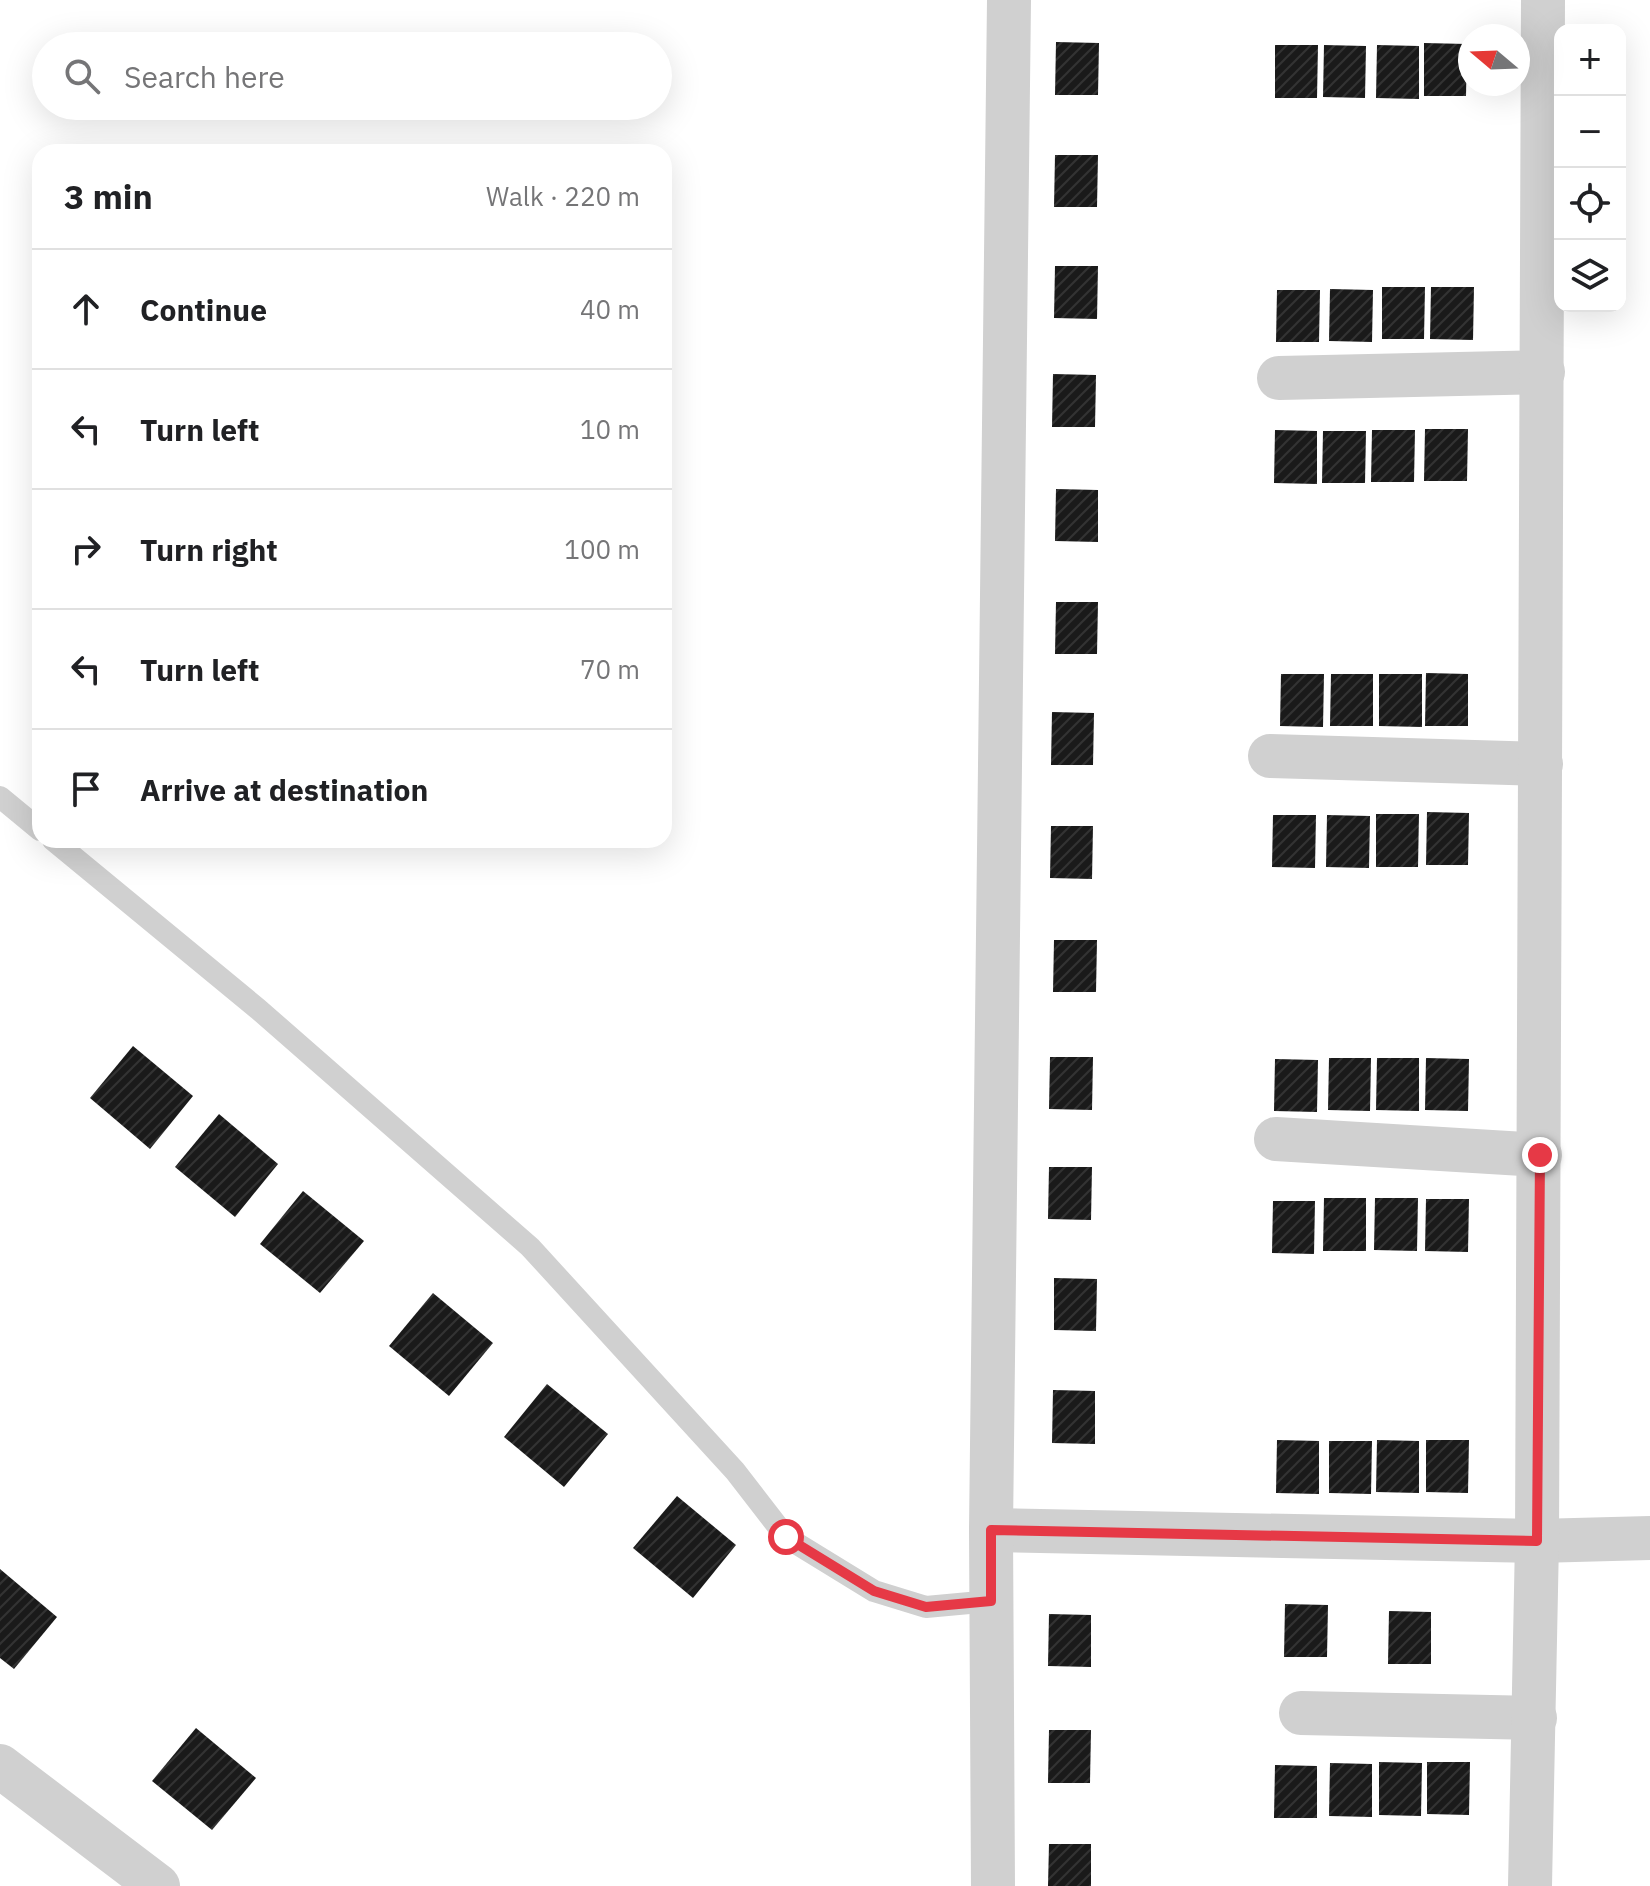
<!DOCTYPE html>
<meta charset="utf-8">
<style>
:root{--surface:#fff;--page:#f2f2f2;--text:#202124;--muted:#757577;--line:#e0e0e0}
body{margin:0;font-family:"IBM Plex Sans",sans-serif;background:var(--page);color:var(--text)}
.controls{position:absolute;right:24px;top:24px;display:grid;overflow:hidden;border-radius:16px;box-shadow:0 8px 32px #0002}
.controls button{width:72px;height:72px;display:grid;place-items:center;padding:0;border:0;border-bottom:2px solid var(--line);background:var(--surface);color:var(--text);font:40px sans-serif}
.compass{position:absolute;left:1458px;top:24px;width:72px;height:72px;border-radius:50%;background:var(--surface);box-shadow:0 8px 32px #0002;rotate:289deg}
.stop{position:absolute;width:24px;height:24px;margin:-18px;border:6px solid #e63946;border-radius:50%;background:#fff}
.stop.end{background:#e63946;border-color:#fff;box-shadow:0 2px 8px #0008}
.list{margin:0;padding:0;list-style:none}
h2{display:flex;justify-content:space-between;align-items:center;height:104px;margin:0;padding:0 32px;font-size:34px}
h2 small{font-size:26px;font-weight:400;color:var(--muted)}
.list li{display:grid;grid-template-columns:52px 1fr auto;gap:24px;align-items:center;box-sizing:border-box;height:120px;padding:0 32px;border-top:2px solid var(--line)}
.list b{display:block;font-size:30px;white-space:nowrap}
.list em{font-size:26px;font-style:normal;color:var(--muted)}
.icon{flex:none;width:44px;height:44px;fill:none;stroke:currentColor;stroke-width:2;stroke-linecap:round;stroke-linejoin:round}
.map{position:relative;flex:none;width:1650px;height:1886px;overflow:hidden}
.search{position:absolute;background:var(--surface);box-shadow:0 8px 32px #0002;left:32px;top:32px;width:640px;height:88px;display:flex;align-items:center;gap:20px;box-sizing:border-box;padding:0 28px;border-radius:44px;color:var(--muted);font-size:30px}
.panel{position:absolute;background:var(--surface);box-shadow:0 8px 32px #0002;left:32px;top:144px;width:640px;height:704px;border-radius:24px}
.map>svg:first-child{display:block}
.building{fill:url(#building-hatch)}
.lines{fill:none;stroke-linecap:round;stroke-linejoin:round}
.lane{stroke:#d0d0d0;stroke-width:22}
.street{stroke:#d0d0d0;stroke-width:44}
.route{stroke:#e63946;stroke-width:10}
</style>
<div class="map">
<svg width="1650" height="1886" viewBox="0 0 1650 1886">
<defs>
<pattern id="building-hatch" width="6" height="6" patternUnits="userSpaceOnUse" patternTransform="scale(2)"><rect width="6" height="6" fill="#1a1a1a"/><path d="M-1 1l2-2M0 6l6-6M5 7l2-2" fill="none" stroke="#333"/></pattern>
</defs>
<rect width="100%" height="100%" fill="#fff"/>
<g class="building">
<path d="M1056,42L1099,43L1098,95H1055Z"/>
<path d="M1424,43L1467,44L1466,96H1424Z"/>
<path d="M1275,45H1318L1317,98H1275Z"/>
<path d="M1324,45L1366,46L1365,98L1323,97Z"/>
<path d="M1377,45L1419,46V99L1376,98Z"/>
<path d="M1055,155H1098L1097,207H1054Z"/>
<path d="M1055,266H1098L1097,319L1054,318Z"/>
<path d="M1382,287H1425L1424,339H1382Z"/>
<path d="M1431,287H1474L1473,340L1430,339Z"/>
<path d="M1330,289L1373,290L1372,342L1329,341Z"/>
<path d="M1277,290H1320L1319,342H1276Z"/>
<path d="M1053,374L1096,375L1095,427H1052Z"/>
<path d="M1425,429H1468L1467,481H1424Z"/>
<path d="M1275,430L1317,431V484L1274,483Z"/>
<path d="M1372,430H1415L1414,482H1371Z"/>
<path d="M1323,431H1366L1365,483H1322Z"/>
<path d="M1056,489L1098,490V542L1055,541Z"/>
<path d="M1056,602H1098L1097,654H1055Z"/>
<path d="M1426,673L1468,674V726H1425Z"/>
<path d="M1281,674H1324L1323,727L1280,726Z"/>
<path d="M1331,674H1373V726H1330Z"/>
<path d="M1379,674H1422V727L1379,726Z"/>
<path d="M1052,712L1094,713L1093,765H1051Z"/>
<path d="M1427,812L1469,813L1468,865H1426Z"/>
<path d="M1376,814H1419L1418,867H1376Z"/>
<path d="M1273,815H1316L1315,868L1272,867Z"/>
<path d="M1327,815L1370,816L1369,868L1326,867Z"/>
<path d="M1051,826H1093L1092,879L1050,878Z"/>
<path d="M1054,940H1097L1096,992H1053Z"/>
<path d="M133,1046L193,1096L150,1149L90,1098Z"/>
<path d="M1050,1057H1093L1092,1110L1049,1109Z"/>
<path d="M1329,1058H1371L1370,1111L1328,1110Z"/>
<path d="M1377,1058H1419V1111L1376,1110Z"/>
<path d="M1426,1058L1469,1059L1468,1111L1425,1110Z"/>
<path d="M1275,1059L1318,1060L1317,1112L1274,1111Z"/>
<path d="M219,1114L278,1164L235,1217L175,1167Z"/>
<path d="M1049,1167H1092L1091,1220L1048,1219Z"/>
<path d="M303,1191L364,1241L320,1293L260,1244Z"/>
<path d="M1324,1198H1366V1251H1323Z"/>
<path d="M1375,1198H1418L1417,1251L1374,1250Z"/>
<path d="M1426,1199H1469L1468,1252L1425,1251Z"/>
<path d="M1273,1201H1315L1314,1254L1272,1253Z"/>
<path d="M1054,1278L1097,1279L1096,1331L1054,1330Z"/>
<path d="M433,1293L493,1343L449,1396L389,1346Z"/>
<path d="M547,1384L608,1434L564,1487L504,1437Z"/>
<path d="M1053,1390L1095,1391V1444L1052,1443Z"/>
<path d="M1277,1440L1319,1441V1494L1276,1493Z"/>
<path d="M1377,1440L1419,1441V1493L1376,1492Z"/>
<path d="M1426,1440H1469L1468,1493L1426,1492Z"/>
<path d="M1329,1441H1372L1371,1494L1329,1493Z"/>
<path d="M677,1496L736,1545L693,1598L633,1548Z"/>
<path d="M0,1569L57,1617L14,1669L0,1658Z"/>
<path d="M1285,1604L1328,1605L1327,1657H1284Z"/>
<path d="M1389,1611L1431,1612V1664H1388Z"/>
<path d="M1049,1614L1091,1615V1667L1048,1666Z"/>
<path d="M196,1728L256,1778L212,1830L152,1781Z"/>
<path d="M1049,1730H1091L1090,1783H1048Z"/>
<path d="M1379,1762L1422,1763L1421,1816L1379,1815Z"/>
<path d="M1427,1762H1470L1469,1815L1427,1814Z"/>
<path d="M1330,1763L1372,1764V1817L1329,1816Z"/>
<path d="M1275,1765L1317,1766V1818H1274Z"/>
<path d="M1049,1844H1091V1886H1048Z"/>
</g>
<g class="lines">
<g class="lane">
<path d="M0,797L40,830"/>
<path d="M53,840L258,1009L530,1247L735,1471L786,1537L874,1591L926,1607L991,1601"/>
</g>
<g class="street">
<path d="M1279,378L1543,372"/>
<path d="M1270,756L1541,764"/>
<path d="M1276,1139L1540,1155"/>
<path d="M991,1530L1537,1541L1650,1538"/>
<path d="M1301,1713L1535,1718"/>
<path d="M0,1766L158,1886"/>
<path d="M993,1886L991,1530L1009,0"/>
<path d="M1530,1886L1537,1541L1543,0"/>
</g>
</g>
<g class="lines">
<path class="route" d="M786,1537L874,1591L926,1607L991,1601V1530L1537,1541L1540,1155"/>
</g>
</svg>
<div class="controls">
<button>+</button>
<button>−</button>
<button><svg class="icon" aria-label="locate" viewBox="0 0 24 24"><circle cx="12" cy="12" r="6"/><path d="M12 2v4M12 18v4M2 12h4M18 12h4"/></svg></button>
<button><svg class="icon" aria-label="layers" viewBox="0 0 24 24"><path d="M12 4l9 5-9 5-9-5zM3 14l9 5 9-5"/></svg></button>
</div>
<svg class="compass" viewBox="-18 -18 36 36"><path d="M0-13l5 13h-10z" fill="#e53935"/><path d="M0 13l5-13h-10z" fill="#757577"/></svg>
<div class="stop" style="left:786px;top:1537px"></div>
<div class="stop end" style="left:1540px;top:1155px"></div>
<div class="search"><svg class="icon" aria-label="search" viewBox="0 0 24 24"><circle cx="10" cy="10" r="6"/><path d="M15 15l6 6"/></svg>Search here</div>
<section class="panel">
<h2>3 min<small>Walk · 220 m</small></h2>
<ul class="list">
<li><svg class="icon" aria-label="ahead" viewBox="0 0 24 24"><path d="M12 20V5M6 11l6-6 6 6"/></svg><div><b>Continue</b></div><em>40 m</em></li>
<li><svg class="icon" aria-label="left" viewBox="0 0 24 24"><path d="M17 20v-9H6M10 6l-5 5 5 5"/></svg><div><b>Turn left</b></div><em>10 m</em></li>
<li><svg class="icon" aria-label="right" viewBox="0 0 24 24"><path d="M7 20v-9h11M14 6l5 5-5 5"/></svg><div><b>Turn right</b></div><em>100 m</em></li>
<li><svg class="icon" aria-label="left" viewBox="0 0 24 24"><path d="M17 20v-9H6M10 6l-5 5 5 5"/></svg><div><b>Turn left</b></div><em>70 m</em></li>
<li><svg class="icon" aria-label="arrive" viewBox="0 0 24 24"><path d="M6 21V4h12l-3 4 3 4H6"/></svg><div><b>Arrive at destination</b></div></li>
</ul>
</section>
</div>
